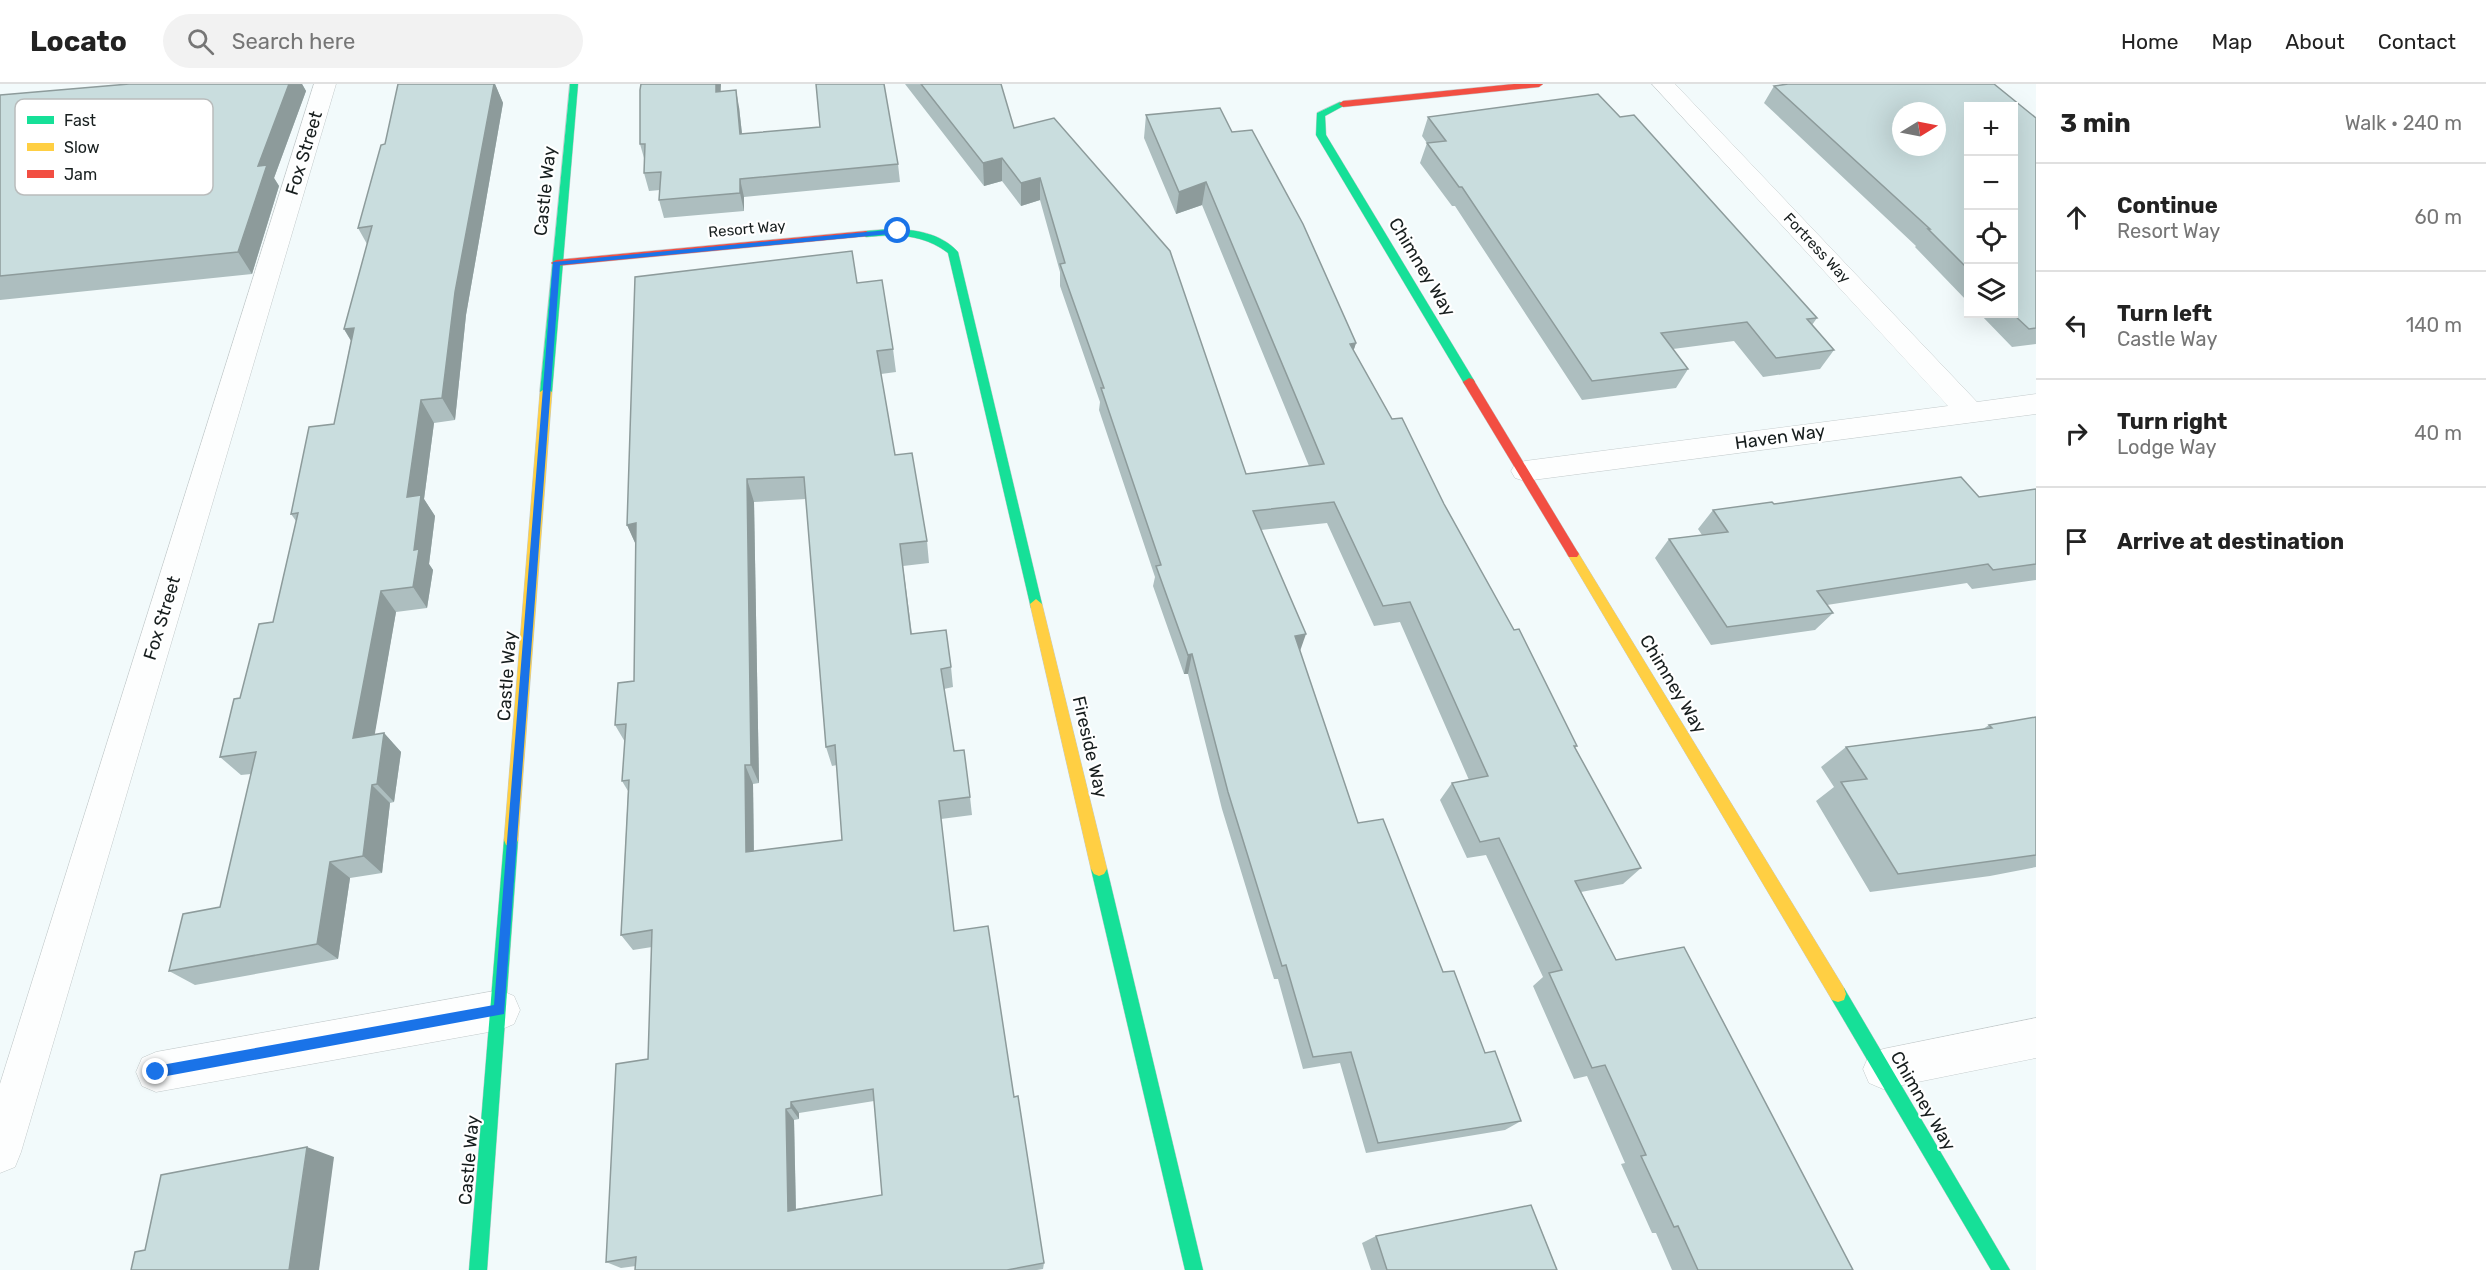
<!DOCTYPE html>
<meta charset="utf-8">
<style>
:root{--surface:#fff;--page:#f2f2f2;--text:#222;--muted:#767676;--line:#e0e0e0}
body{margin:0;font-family:Rubik,sans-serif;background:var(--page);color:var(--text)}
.controls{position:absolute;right:18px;top:18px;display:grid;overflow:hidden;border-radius:0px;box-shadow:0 6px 24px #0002}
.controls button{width:54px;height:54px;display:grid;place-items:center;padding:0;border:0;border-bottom:2px solid var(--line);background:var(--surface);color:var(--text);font:30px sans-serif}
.compass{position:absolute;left:1892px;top:18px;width:54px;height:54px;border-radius:50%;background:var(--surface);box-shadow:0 6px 24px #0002;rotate:80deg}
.stop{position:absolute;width:18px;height:18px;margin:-14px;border:4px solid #1a73e8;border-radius:50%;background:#fff}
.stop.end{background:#1a73e8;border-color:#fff;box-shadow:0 2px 6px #0008}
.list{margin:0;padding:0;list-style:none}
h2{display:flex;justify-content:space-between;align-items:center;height:78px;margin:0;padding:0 24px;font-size:26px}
h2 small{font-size:20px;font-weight:400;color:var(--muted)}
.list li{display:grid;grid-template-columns:39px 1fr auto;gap:18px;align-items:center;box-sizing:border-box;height:108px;padding:0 24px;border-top:2px solid var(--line)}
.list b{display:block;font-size:22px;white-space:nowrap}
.list p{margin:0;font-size:20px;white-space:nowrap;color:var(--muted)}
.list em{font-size:20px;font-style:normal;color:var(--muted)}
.icon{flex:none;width:33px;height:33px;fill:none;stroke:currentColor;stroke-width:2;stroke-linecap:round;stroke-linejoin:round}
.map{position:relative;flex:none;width:2036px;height:1186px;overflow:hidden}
header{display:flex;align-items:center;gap:36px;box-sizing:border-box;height:84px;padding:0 30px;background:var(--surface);border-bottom:2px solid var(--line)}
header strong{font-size:28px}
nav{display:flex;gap:33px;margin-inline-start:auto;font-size:21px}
.search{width:420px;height:54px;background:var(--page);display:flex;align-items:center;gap:15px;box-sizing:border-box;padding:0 21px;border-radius:33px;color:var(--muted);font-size:22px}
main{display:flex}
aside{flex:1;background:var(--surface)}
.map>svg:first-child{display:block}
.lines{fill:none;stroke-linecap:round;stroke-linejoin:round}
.street-casing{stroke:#c3cacb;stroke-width:1}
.fast-casing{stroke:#c3cacb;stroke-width:1}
.slow-casing{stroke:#c3cacb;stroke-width:1}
.jam-casing{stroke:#c3cacb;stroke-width:1}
.street{fill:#fdfefe;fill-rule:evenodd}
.fast{fill:#16e098;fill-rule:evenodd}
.slow{fill:#ffcf43;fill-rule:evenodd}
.jam{fill:#f24e42;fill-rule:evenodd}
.wall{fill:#adbebf;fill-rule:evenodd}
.shaded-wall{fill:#8d9b9b}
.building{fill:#c9ddde;stroke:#8d9b9b;stroke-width:1.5;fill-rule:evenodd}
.route{fill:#1a73e8}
.labels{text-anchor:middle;stroke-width:4.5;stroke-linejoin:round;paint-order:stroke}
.far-street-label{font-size:15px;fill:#171e1e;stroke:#fff}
.street-label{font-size:18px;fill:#171e1e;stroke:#fff}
.key{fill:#fff;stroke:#b9bcbc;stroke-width:1.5}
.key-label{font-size:16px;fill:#171e1e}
</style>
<header>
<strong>Locato</strong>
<div class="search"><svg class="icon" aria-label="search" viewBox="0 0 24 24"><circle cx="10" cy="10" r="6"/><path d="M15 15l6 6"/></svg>Search here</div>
<nav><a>Home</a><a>Map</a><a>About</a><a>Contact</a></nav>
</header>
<main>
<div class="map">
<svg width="2036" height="1186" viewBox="0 0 2036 1186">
<rect width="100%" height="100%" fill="#f2fafb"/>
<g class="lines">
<defs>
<g id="street">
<path d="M314,0H336L21,1068L15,1083L0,1089V1000Z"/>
<path d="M1652,0H1675L1977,318L2036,310V330L1525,397L1515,394L1511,387L1515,380L1525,377L1948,322Z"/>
<path d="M500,906L514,912L520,926L514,940L500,946L156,1008L142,1002L136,988L142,974L156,968Z"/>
<path d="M2036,934V974L1883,1005L1869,999L1863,985L1869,971L1883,965Z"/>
</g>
<g id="fast">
<path d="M570,0H578L552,308L546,312L540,308Z"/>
<path d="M1340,18L1347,20L1325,32L1326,51L1475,298L1473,301H1465L1316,51L1317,29Z"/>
<path d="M890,145C914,145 941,149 958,168L1042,520L1041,524H1031L1030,520L948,169C923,150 897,150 866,153L861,150L866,147Z"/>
<path d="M511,749L516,751L518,756L487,1186H469L504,756L506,751Z"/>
<path d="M1099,778L1104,780L1107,785L1203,1186H1185L1091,785L1094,780Z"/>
<path d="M1838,902L1844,904L2010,1186H1991L1832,916L1830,910L1832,904Z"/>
</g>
<g id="slow">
<path d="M546,304L552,308L518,756L516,761L511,763L506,761L504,756L540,308Z"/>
<path d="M1573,465L1577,467L1844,904L1846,910L1844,916L1838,918L1832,916L1569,473L1567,470Z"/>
<path d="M1036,515L1042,520L1107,785L1104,790L1099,792L1094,790L1091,785L1030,520Z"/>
</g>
<g id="jam">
<path d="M1514,0H1543L1539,3L1343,23L1339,20L1343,17Z"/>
<path d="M866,147L871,150L869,152L556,182L551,179L556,176Z"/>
<path d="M1469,294L1473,295L1577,467L1579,470L1577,473H1569L1463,298Z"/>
</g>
</defs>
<use href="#street" class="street-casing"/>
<use href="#fast" class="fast-casing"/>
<use href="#slow" class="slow-casing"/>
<use href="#jam" class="jam-casing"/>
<use href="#street" class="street"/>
<use href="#fast" class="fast"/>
<use href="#slow" class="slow"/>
<use href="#jam" class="jam"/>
</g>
<g class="wall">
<path d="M129,0H302L306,7L274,94L279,102L252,190L0,216V11Z"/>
<path d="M398,0H495L503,19L466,231L455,336L434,339L424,415L435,432L429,480L433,486L427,524L396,528L374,651L384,649L401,668L394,718L390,719L382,789L350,794L338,875L195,901L169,887L220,823L251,690L241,691L220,673L240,614L273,538L296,437L291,430L334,340L351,257L344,245L367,160L358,144L385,60Z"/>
<path d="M905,0H1001L1014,44L1246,390L1309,382L1202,121L1176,130L1144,54L1146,31L1232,48L1356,259L1353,267L1392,335L1444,420L1577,662L1575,664L1641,784L1623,800L1581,808L1616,876L1853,1186H1672L1656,1149H1652L1621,1080L1625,1079L1587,992L1574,995L1533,902L1543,893L1486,771L1467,774L1440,716L1452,699L1469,696L1400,538L1374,542L1327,439L1261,446L1300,568L1358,739L1443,888L1521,1037L1505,1046L1366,1069L1340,979L1303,985L1278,895H1274L1222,725L1188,590H1184L1153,502L1155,493L1099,326L1100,318L1060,202V188L1040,116L1021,122L1002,97L984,102Z"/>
<path d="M1788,0H1994L2036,34V260L2012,263L1980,230H2013V22H1968V218L1915,163L1916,162L1764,19L1774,2ZM1901,27H1937V63H1901Z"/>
<path d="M720,7L739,23L742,50L898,80L900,98L744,113V127L664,134L659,116L660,106L649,107L644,89V74L640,60Z"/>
<path d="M1428,33H1620L1817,234L1812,241L1834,266L1820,285L1763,293L1734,257L1673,265L1688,285L1676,304L1582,316L1455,122H1452L1420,79L1427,59L1422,52Z"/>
<path d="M857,199L893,265L896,288L881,290L895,371L927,457L929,479L903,482L912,550L951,583L953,603L944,605L954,667L970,713L972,731L941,735L954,847L1014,1013L1044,1179L1043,1185L1037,1186H635L636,1182L621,1184L606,1178L648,975L652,863L633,866L621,851L628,707L622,697L625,658L615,641L634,597L636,461L627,441ZM806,415L826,663L832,682L837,681L842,756L754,767L753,700L759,699L754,418ZM874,1017L882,1111L796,1125L794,1036L799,1035V1029Z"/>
<path d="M2036,405V496L1972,505L1967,499L1827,521L1833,529L1815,546L1711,561L1655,474L1669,455L1702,451L1698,445L1713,426L1774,420L1979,413Z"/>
<path d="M2036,633V783L1990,792L1870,808L1816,717L1834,703L1821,683L1846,663L1983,645L1989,641Z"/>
<path d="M1376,1152L1557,1186H1371L1362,1159Z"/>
</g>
<g class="shaded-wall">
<path d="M289,0H302L306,7L274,94L279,102L252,190L238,168L258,82Z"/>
<path d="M494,0H495L503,19L466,231L455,336L442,314L455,208Z"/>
<path d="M716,0H721L720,25L716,8Z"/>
<path d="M736,6L739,23L744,68L740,50Z"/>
<path d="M1002,74V97L984,102L983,79Z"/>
<path d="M1040,94V116L1021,122V99Z"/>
<path d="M740,95L744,113V127L740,109Z"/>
<path d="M1206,98L1202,121L1176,130L1179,108Z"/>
<path d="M354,244L358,268L344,245Z"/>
<path d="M1356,259L1349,281L1350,260Z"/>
<path d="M421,316L434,339L424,415L435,432L429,480L433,486L427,524L413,503L414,466L407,413Z"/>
<path d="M747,395L754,418L759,699L751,681Z"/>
<path d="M636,439L637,463L627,441Z"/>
<path d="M381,507L396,528L371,672L353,654Z"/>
<path d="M1306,550L1299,570L1295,552Z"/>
<path d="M1192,570L1188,590H1184L1188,571Z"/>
<path d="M384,649L401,668L394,718L377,700Z"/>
<path d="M745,681L753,700L754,786L746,768Z"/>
<path d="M372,701L390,719L382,789L363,772Z"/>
<path d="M330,778L350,794L338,875L317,860Z"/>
<path d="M791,1018L799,1029V1035L791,1024Z"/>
<path d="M786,1025L794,1036L796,1134L788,1127Z"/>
<path d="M307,1063L334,1073L319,1186H289Z"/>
</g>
<g class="building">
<path d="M129,0H289L258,82L267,81L238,168L0,192V11Z"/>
<path d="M398,0H494L455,208L442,314L421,316L407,413L421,411L414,466L419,465L413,503L381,507L353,654L384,649L377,700L372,701L363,772L330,778L317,860L169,887L183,830L220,823L256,668L220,673L234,615L240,614L259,540L273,538L298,429L291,430L309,343L334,340L354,244L344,245L372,142L358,144L381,61L385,60Z"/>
<path d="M641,0H716V8L736,6L740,50L820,43L816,0H884L898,80L740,95V109L659,116L661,88L644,89L645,60H640V6Z"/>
<path d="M921,0H1001L1014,44L1054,34L1170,167L1246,390L1324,380L1206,98L1179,108L1146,31L1220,24L1232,48L1252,46L1303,140L1356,259L1350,260L1392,335L1402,334L1444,420L1514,546L1519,545L1577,662H1574L1641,784L1575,797L1616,876L1684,863L1853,1186H1698L1678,1142L1674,1143L1641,1072L1646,1071L1605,981L1592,984L1549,889L1562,886L1499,754L1480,758L1452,699L1488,692L1410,518L1383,522L1334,418L1253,427L1306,550L1295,552L1358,739L1383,735L1443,888L1454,887L1485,969L1495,967L1521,1037L1378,1059L1351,968L1313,973L1286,881L1282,882L1228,708L1192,570L1188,571L1156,482L1161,481L1101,304H1104L1060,180L1065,179L1040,94L1021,99L1002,74L983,79Z"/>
<path d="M1788,0H1994L2036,34V244L2029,245L2013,230V22H1968V185L1928,145H1930L1774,2ZM1901,27H1937V63H1901Z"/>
<path d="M1598,10L1620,33L1634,31L1817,234L1807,235L1834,266L1776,274L1747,238L1661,249L1688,285L1592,297L1462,103H1459L1427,59L1446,57L1428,33Z"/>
<path d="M852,167L857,199L882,196L893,265L877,267L895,371L912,369L927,457L900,460L911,550L946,546L951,583L941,585L954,667L964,666L970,713L939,717L954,847L988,842L1014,1013L1018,1012L1044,1179L1007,1186H635L636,1173L606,1178L616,980L648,975L652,846L621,851L629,696L622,697L626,640L615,641L618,599L634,597L636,439L627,441L635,193ZM804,393L826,663L835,661L842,756L746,768L745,681H751L747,395ZM873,1005L882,1111L788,1127L786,1025L791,1024V1018Z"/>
<path d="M1961,393L1979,413L2036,405V480L1993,486L1988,480L1817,507L1833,529L1727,543L1669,455L1728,448L1713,426L1772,418L1774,420Z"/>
<path d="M2036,633V771L1898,790L1841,698L1867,695L1846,663L1992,644L1989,641Z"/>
<path d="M307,1063L289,1186H131L135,1168L145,1166L161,1091Z"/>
<path d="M1531,1121L1557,1186H1387L1376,1152Z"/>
</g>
<path class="route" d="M898,145L901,149L560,181L504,930L156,994L151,992V984L156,982L494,921L553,178Z"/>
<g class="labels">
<g class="far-street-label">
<text transform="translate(747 145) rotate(-5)" y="5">Resort Way</text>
<text transform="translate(1817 164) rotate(47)" y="5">Fortress Way</text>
</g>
<g class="street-label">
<text transform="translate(304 69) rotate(-73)" y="6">Fox Street</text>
<text transform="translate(545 107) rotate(-84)" y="6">Castle Way</text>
<text transform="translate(1422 183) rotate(59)" y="6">Chimney Way</text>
<text transform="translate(1780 353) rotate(-8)" y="6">Haven Way</text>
<text transform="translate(162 534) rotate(-73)" y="6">Fox Street</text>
<text transform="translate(507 592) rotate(-86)" y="6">Castle Way</text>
<text transform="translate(1673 600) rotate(59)" y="6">Chimney Way</text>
<text transform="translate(1090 663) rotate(77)" y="6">Fireside Way</text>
<text transform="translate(1923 1017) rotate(60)" y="6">Chimney Way</text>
<text transform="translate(469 1076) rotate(-85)" y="6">Castle Way</text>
</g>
</g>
<rect x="15" y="15" width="198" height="96" rx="9" class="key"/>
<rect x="27" y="32" width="27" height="8" fill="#16e098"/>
<rect x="27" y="59" width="27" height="8" fill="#ffcf43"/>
<rect x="27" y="86" width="27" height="8" fill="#f24e42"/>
<g class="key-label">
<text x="64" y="42">Fast</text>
<text x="64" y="69">Slow</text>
<text x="64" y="96">Jam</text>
</g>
</svg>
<div class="controls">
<button>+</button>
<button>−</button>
<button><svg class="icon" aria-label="locate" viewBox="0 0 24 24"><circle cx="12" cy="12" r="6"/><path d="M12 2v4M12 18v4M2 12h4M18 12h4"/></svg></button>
<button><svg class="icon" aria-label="layers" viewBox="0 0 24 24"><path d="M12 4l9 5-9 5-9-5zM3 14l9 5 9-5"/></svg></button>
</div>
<svg class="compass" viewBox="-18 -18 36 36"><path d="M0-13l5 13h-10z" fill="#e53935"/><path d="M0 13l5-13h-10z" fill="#767676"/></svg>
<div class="stop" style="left:898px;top:147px"></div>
<div class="stop end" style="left:156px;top:988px"></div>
</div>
<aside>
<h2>3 min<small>Walk · 240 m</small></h2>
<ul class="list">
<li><svg class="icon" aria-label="ahead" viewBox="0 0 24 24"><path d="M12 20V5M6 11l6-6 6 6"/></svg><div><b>Continue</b><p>Resort Way</p></div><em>60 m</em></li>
<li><svg class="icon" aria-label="left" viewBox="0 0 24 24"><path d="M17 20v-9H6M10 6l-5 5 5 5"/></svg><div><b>Turn left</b><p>Castle Way</p></div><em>140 m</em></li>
<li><svg class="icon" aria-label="right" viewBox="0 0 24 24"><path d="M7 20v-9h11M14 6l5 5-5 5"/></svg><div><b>Turn right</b><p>Lodge Way</p></div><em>40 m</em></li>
<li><svg class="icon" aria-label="arrive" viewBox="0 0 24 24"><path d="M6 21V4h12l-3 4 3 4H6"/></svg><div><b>Arrive at destination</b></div></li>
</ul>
</aside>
</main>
